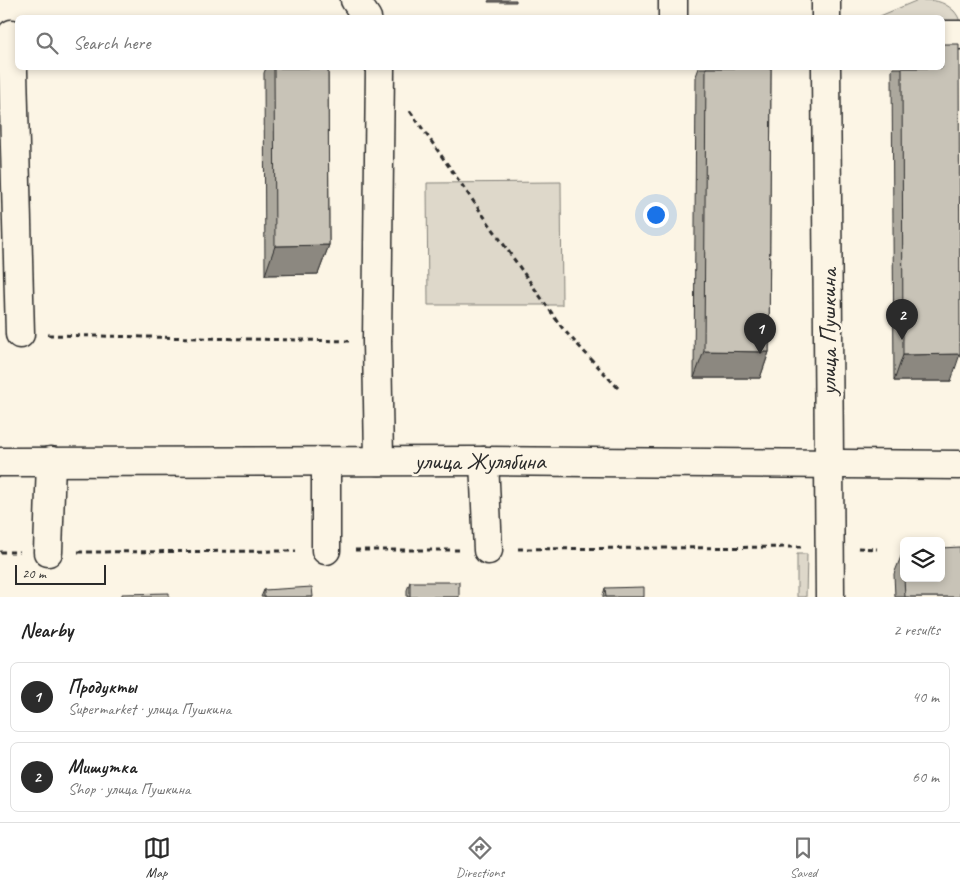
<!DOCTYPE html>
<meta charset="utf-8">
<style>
:root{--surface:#fff;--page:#f2f2f2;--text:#222;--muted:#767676;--line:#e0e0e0;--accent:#2b2b2b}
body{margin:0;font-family:Caveat,sans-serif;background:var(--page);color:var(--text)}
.controls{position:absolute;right:15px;bottom:15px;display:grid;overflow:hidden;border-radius:8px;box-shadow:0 2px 8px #0003}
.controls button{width:45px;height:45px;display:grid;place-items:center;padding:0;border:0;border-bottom:1px solid var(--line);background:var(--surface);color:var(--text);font:25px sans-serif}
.scale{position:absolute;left:15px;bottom:12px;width:91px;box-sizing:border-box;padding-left:5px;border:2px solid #2b2b2b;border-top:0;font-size:14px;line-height:18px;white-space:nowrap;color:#2b2b2b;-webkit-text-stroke:4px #fcf5e5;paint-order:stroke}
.you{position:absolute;left:655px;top:214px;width:18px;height:18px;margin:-12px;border:4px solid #fff;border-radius:50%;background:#1a73e8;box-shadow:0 0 0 8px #1a73e833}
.badge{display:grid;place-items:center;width:32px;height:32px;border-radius:50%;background:var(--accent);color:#fff;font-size:16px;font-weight:700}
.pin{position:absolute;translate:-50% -41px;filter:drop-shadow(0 1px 2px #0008)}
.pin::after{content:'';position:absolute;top:26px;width:18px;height:15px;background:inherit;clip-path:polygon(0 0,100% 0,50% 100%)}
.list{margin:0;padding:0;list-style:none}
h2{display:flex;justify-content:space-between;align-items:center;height:65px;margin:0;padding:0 20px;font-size:21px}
h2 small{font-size:16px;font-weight:400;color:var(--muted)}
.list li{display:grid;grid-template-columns:32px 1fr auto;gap:15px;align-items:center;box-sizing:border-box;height:70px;margin:0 10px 10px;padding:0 10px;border:1px solid var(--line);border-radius:8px}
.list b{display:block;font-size:19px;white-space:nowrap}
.list p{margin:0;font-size:16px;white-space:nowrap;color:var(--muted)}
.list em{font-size:16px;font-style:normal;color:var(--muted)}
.icon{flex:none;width:28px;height:28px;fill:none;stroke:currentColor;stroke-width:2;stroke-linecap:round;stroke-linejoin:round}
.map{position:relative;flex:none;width:960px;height:597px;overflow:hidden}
.search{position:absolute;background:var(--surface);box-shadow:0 2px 8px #0003;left:15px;right:15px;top:15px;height:55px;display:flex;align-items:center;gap:12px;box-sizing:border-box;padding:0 18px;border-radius:8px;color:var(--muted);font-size:19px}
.sheet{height:225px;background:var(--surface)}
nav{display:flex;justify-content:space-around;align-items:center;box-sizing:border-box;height:70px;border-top:1px solid var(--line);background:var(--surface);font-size:14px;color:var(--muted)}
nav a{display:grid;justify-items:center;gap:2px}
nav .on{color:var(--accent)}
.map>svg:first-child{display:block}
.green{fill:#ded8ca;stroke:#84827a}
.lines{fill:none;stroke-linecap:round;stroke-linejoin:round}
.minor-casing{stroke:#2b2b2b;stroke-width:31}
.major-casing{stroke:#2b2b2b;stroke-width:31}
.path{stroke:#2b2b2b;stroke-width:3;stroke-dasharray:5 4;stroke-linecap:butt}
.minor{stroke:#fcf5e5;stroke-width:28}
.major{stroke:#fcf5e5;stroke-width:28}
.wall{fill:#aca89d;stroke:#2b2b2b}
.shaded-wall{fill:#8c8880;stroke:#2b2b2b}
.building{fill:#c8c3b7;stroke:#2b2b2b}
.labels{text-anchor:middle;stroke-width:5;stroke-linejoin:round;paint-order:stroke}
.street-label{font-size:24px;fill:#2b2b2b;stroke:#fcf5e5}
</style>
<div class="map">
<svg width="960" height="597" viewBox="0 0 960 597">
<rect width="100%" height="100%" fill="#fcf5e5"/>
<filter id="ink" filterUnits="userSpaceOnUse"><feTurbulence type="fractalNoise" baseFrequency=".02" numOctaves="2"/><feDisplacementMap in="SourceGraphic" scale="10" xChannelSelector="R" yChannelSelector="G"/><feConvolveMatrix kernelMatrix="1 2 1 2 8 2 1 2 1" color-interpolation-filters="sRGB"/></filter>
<g filter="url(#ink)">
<g class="green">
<path d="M918,0C934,0 942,0 954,11C959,17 960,20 960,28L943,35L942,18H882L880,16Z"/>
<path d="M561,182L562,305H428L427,183Z"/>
<path d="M797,554H807L806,597H797Z"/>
</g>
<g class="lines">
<defs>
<g id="minor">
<path d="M355,0L367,18"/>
<path d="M673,0V18"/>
<path d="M826,0V18"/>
<path d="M12,34L20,334"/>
<path d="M942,35H960"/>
<path d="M826,68L829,464"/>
<path d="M379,461L377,341L380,68"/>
<path d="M484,461L488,550"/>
<path d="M326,462V550"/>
<path d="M48,552L51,461"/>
</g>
<g id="major">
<path d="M0,462L484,461L960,465"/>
<path d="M829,464L830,597"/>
</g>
</defs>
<use href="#minor" class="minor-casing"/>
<use href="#major" class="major-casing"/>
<g class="path">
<path d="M410,111L563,329L618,388"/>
<path d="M48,335L349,341"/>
<path d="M858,548L877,549"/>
<path d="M518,549L801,547"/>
<path d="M355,550H459"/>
<path d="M0,552H19"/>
<path d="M78,552L296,551"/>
</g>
<use href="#minor" class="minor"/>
<use href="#major" class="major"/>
</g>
<g class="wall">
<path d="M266,68H328L329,245L318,274L265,275L264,73Z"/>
<path d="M699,68H771L769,352L760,378H694L696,76Z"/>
<path d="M893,68H942L951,381H894L892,71Z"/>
<path d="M904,549V578H941L960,597H895L894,574Z"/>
<path d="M410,582L459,597H407V590Z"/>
<path d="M605,588L644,597H603V595Z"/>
<path d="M264,590L313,597H261Z"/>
</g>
<g class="shaded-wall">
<path d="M489,0H516V2H488Z"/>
<path d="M329,245L318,274L265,275L275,246Z"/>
<path d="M704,351L769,352L760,378H694Z"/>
<path d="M960,354L951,381H894L903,355Z"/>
</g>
<g class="building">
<path d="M942,44H959L960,354L903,355L902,68H942Z"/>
<path d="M274,68H328L329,245L275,246Z"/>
<path d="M706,68H771L769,352L704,351Z"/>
<path d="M960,547V597H905L904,578H941V548Z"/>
<rect x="410" y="582" width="49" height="15"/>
<path d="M312,587L313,597H264V590Z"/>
<path d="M644,587V597H606L605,588Z"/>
<path d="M169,593V597H122V594Z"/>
</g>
</g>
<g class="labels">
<g class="street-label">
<text transform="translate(828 332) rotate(-90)" y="8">улица Пушкина</text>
<text x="480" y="469">улица Жулябина</text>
</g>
</g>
</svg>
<div class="controls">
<button><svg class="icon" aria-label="layers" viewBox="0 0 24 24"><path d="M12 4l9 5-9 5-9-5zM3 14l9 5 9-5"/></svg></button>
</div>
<div class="scale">20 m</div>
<div class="you"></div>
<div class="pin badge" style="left:760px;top:354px">1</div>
<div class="pin badge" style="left:902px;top:340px">2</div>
<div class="search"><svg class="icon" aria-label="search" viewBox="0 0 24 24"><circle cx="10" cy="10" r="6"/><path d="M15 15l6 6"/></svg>Search here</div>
</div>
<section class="sheet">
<h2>Nearby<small>2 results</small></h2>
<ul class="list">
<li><span class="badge">1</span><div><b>Продукты</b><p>Supermarket · улица Пушкина</p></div><em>40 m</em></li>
<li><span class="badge">2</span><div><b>Мишутка</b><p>Shop · улица Пушкина</p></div><em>60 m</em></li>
</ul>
</section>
<nav>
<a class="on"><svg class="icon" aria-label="map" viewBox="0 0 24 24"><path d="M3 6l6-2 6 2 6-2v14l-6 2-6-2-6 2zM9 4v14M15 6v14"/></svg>Map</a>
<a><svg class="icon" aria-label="directions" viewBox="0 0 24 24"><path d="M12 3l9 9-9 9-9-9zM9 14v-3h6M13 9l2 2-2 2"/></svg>Directions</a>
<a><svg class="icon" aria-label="saved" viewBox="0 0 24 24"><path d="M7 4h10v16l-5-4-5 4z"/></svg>Saved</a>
</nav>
